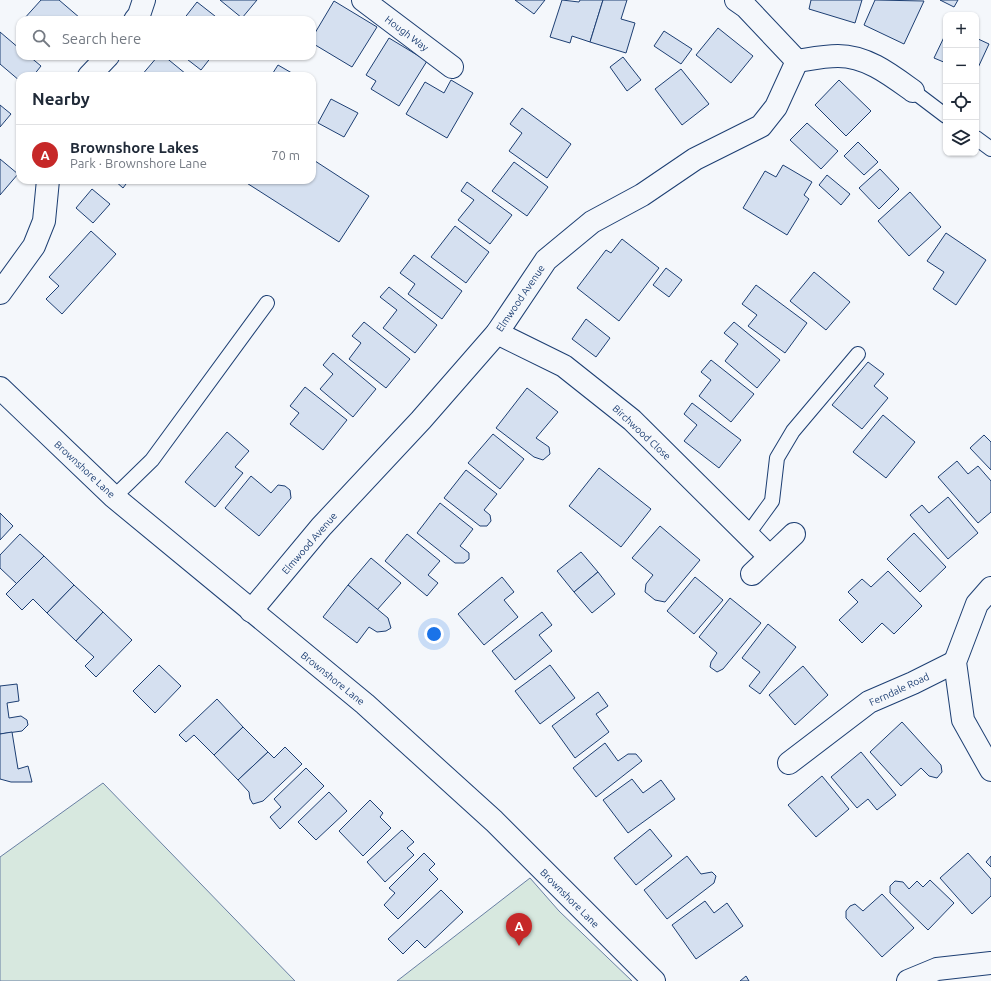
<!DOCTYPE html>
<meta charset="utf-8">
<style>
:root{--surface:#fff;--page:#f2f2f3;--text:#1f2937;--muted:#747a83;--line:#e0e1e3;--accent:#c62828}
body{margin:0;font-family:Ubuntu,sans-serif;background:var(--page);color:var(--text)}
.controls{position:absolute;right:12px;top:12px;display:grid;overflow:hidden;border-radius:8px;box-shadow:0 1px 3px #0004}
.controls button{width:36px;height:36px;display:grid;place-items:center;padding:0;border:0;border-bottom:1px solid var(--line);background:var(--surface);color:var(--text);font:20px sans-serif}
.you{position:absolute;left:434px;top:634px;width:14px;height:14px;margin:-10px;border:3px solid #fff;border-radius:50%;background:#1a73e8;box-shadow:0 0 0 6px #1a73e833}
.badge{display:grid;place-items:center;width:26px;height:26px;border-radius:50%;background:var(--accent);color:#fff;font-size:13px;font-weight:700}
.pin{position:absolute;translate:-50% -33px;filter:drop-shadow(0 1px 2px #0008)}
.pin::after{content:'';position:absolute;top:21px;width:14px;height:12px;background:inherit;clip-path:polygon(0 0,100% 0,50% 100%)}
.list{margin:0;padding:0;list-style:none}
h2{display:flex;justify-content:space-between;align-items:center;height:52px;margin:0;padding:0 16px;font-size:17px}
h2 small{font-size:13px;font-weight:400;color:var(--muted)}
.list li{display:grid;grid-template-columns:26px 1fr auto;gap:12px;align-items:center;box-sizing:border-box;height:60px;padding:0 16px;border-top:1px solid var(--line)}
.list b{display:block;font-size:15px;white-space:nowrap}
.list p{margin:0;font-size:13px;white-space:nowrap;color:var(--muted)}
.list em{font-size:13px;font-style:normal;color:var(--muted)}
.icon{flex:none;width:22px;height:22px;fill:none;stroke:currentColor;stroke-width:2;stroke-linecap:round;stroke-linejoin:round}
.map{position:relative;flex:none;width:991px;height:981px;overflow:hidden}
.search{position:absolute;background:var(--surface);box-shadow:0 1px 3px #0004;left:16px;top:16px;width:300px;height:44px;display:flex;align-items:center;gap:10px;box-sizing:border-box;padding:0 14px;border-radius:12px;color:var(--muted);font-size:15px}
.panel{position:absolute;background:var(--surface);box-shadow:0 1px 3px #0004;left:16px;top:72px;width:300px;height:112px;border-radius:12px}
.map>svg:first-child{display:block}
.green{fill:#d7e8df;stroke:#687fa3}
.building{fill:#d5e0f0;stroke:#1d3f73}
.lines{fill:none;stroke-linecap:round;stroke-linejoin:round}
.service-casing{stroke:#1d3f73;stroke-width:16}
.minor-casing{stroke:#1d3f73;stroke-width:24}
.service{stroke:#f4f7fb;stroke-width:14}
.minor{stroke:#f4f7fb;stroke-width:22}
.labels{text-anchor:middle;stroke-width:3;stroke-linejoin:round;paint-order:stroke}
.street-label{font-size:10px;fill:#1d3f73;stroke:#f4f7fb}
</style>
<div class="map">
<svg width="991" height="981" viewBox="0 0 991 981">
<rect width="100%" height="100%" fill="#f4f7fb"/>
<g class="green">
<path d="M103,783L295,981H0V857Z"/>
<path d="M530,878L559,911L632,981H397Z"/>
</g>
<g class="building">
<path d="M41,0H59L80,18L78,20H23Z"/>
<path d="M220,0H257L242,18Z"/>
<path d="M515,0H545L534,14Z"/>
<path d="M562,0L579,2L580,0H603L590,42L572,36L570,43L550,37Z"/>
<path d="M603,0H627L621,19L635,23L626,53L590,42Z"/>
<path d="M811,0H862L855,23L809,9Z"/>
<path d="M875,0L924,1L904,44L864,25Z"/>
<path d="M940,0H958L954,7Z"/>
<path d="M334,1L377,27L352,67L312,43V38Z"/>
<path d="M197,2L220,20H183Z"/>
<path d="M718,28L753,56L731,83L696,55Z"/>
<path d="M664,31L692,49L681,64L654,46Z"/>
<path d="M0,32L20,49V56H29L41,66L33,76H20V81L0,64Z"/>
<path d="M946,33V63L934,58Z"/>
<path d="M389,38L427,61L399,106L371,89L376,81L366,75Z"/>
<path d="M976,38L989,44L976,72Z"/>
<path d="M158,56H164L186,74L185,76H141Z"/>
<path d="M183,56H212L201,70Z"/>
<path d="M623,57L641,80L627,91L610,67Z"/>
<path d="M278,65L297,76H271Z"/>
<path d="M681,69L709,104L682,125L655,89Z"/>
<path d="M451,80L473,93L447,138L406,114L425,82L444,93Z"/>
<path d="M839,80L871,111L846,136L815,105Z"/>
<path d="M331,99L358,113L344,137L318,123Z"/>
<path d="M0,105L11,114L0,127Z"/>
<path d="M522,108L571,144L547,178L509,151L522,133L510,124Z"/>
<path d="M807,123L838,151L821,169L790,140Z"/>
<path d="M858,142L878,162L864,175L844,156Z"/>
<path d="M0,159L18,174L0,195Z"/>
<path d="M312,159L369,196L339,242L242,180H312Z"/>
<path d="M514,162L548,187L527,216L492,191Z"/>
<path d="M783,165L812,182L804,195L809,199L787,235L743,208L765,171L776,177Z"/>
<path d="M880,169L899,189L879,209L859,188Z"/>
<path d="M827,175L850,194L841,205L819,185Z"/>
<path d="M114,180H129L123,188Z"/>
<path d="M467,182L512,215L490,244L458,220L474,200L461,191Z"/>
<path d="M92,189L110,204L93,223L76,208Z"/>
<path d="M910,192L941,227L909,256L878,221Z"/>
<path d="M455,226L489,252L466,283L431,257Z"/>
<path d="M91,231L116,254L62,314L46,299L59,286L49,277Z"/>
<path d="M946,233L986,260L956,305L933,289L944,272L927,261Z"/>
<path d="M622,239L659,268L619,321L577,288L606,250L611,253Z"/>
<path d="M414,255L462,291L442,319L408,294L415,284L400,273Z"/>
<path d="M666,268L682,280L669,297L653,285Z"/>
<path d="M814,272L850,302L826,330L790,301Z"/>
<path d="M756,285L807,323L785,353L748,326L757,315L742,304Z"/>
<path d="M389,287L437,325L415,353L383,328L397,310L380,297Z"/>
<path d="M586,319L610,338L596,357L572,339Z"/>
<path d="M364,322L410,359L386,388L349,359L361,343L352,336Z"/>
<path d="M734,322L780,360L757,388L725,361L738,344L724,333Z"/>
<path d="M333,353L376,389L353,417L320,389L333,374L323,365Z"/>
<path d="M711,360L754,394L731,422L699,396L711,380L701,372Z"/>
<path d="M868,362L884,374L874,386L888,398L862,429L832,405Z"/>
<path d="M305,387L347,420L323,450L290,424L299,413L290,406Z"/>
<path d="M527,388L558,412L536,438L549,447L550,454L543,460L534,457L496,428Z"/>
<path d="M692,403L741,440L719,468L684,441L697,425L684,414Z"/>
<path d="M883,415L915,442L886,478L853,452Z"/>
<path d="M227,432L249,451L235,467L243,473L215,507L185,482Z"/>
<path d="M493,434L524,459L500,489L468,463Z"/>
<path d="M984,435L991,442V470L970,448Z"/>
<path d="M957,461L968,474L978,466L991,481V512L978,523L938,477Z"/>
<path d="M599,468L651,509L621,547L569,506Z"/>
<path d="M466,470L497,494L484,510L490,515L491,521L487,526H480L444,498Z"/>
<path d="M251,476L271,493L278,485L285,486L290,490L291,498L259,536L225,508Z"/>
<path d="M948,497L978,533L948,559L910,515L922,505L929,513Z"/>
<path d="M440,503L473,529L460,546L469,553V559L464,563H455L417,533Z"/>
<path d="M0,513L13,526L0,540Z"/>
<path d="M660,526L700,560L665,602L655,600L645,592L646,584L653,575L632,558Z"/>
<path d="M914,533L946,567L920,592L887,559Z"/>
<path d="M20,534L44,556L17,584L0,568V555Z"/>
<path d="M407,534L440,561L428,575L438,583L427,596L385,561Z"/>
<path d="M581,552L598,572L574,592L557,571Z"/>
<path d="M44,556L74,585L47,613L33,599L22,610L6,594Z"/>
<path d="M371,558L401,583L377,610L348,585Z"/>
<path d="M888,571L922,606L894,634L882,623L862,643L839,620L858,602L848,592L862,579L871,587Z"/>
<path d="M598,572L615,594L592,613L574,592Z"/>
<path d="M502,577L514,592L504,600L518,617L484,645L458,614Z"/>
<path d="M695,577L723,600L694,634L667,611Z"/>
<path d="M74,585L103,612L76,641L47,613Z"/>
<path d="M348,585L388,618L391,628L386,631L377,632L369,627L357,643L323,617Z"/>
<path d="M730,598L761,623L723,669L717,672L710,667L711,662L717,653L699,637Z"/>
<path d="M103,612L132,640L96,677L85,666L94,657L76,641Z"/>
<path d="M542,612L552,625L539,635L552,651L515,680L492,651Z"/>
<path d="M768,624L796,647L760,694L749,686L760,672L742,658Z"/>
<path d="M159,665L181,686L155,713L133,691Z"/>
<path d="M550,665L575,698L540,724L515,691Z"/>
<path d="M803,666L828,695L795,725L769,695Z"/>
<path d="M17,684L19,701L7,703L9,718L21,716L27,720L28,725L22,731L0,734V686Z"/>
<path d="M598,692L608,706L596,714L609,732L575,758L552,726Z"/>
<path d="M217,699L243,727L214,755L194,735L186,742L179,735Z"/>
<path d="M902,722L941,765L942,772L937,778L929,776L921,768L901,786L870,752Z"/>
<path d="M243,727L268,752L238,780L214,755Z"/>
<path d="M12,732L18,769L28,766L32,782H11L0,779V734Z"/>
<path d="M605,743L618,761L628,754H636L642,761L596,797L573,768Z"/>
<path d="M285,747L302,764L263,801L253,804L250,799L249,792L238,780L268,752L274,758Z"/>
<path d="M861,752L896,795L877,810L868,799L857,808L831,777Z"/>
<path d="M306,768L324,786L280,829L270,817L281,807L274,799Z"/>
<path d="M822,776L849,809L816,837L788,805Z"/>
<path d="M632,779L643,793L661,780L675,799L628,833L603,800Z"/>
<path d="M329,792L347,811L316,840L298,822Z"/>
<path d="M370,800L383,813L380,817L391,828L363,856L339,831Z"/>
<path d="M650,829L672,856L636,885L614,858Z"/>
<path d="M402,830L414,842L407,848L414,855L385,882L367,862Z"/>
<path d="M424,853L435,864L429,870L438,879L398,919L384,905L395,893L389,888Z"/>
<path d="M968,853L991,879V896L972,914L940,878Z"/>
<path d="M687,856L701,874L712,872L716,876L714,883L667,919L644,890Z"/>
<path d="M991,856V867L986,862Z"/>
<path d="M930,880L954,903L928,930L890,893V886L895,881L903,882L909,889L917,881L923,887Z"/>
<path d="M441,890L463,912L425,948L417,940L403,954L388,939Z"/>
<path d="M882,894L914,928L882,957L846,918V911L850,906L855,904L863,911Z"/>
<path d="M705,901L714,913L727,903L743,926L696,959L672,925Z"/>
<path d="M746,976L749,981H740Z"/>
</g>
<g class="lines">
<defs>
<g id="service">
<path d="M913,91L946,116"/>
<path d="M976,138L991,149"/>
<path d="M114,497L152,460L267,303"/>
<path d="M748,534L772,501L777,458L793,431L858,354"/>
</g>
<g id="minor">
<path d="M363,0L452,67"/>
<path d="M135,20L139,15L144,0"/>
<path d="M797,61C810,59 824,56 838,56C867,56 891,75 913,91"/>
<path d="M89,76L108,56"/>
<path d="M0,293L34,246L44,221L48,180"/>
<path d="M497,333L564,366L632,420L769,556"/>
<path d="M0,388L114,497L365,704L494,821L654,981"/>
<path d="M752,574L794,534"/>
<path d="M991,588L977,604L955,662L963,720L991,770"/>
<path d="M251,611L321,527L421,420L497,333L546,260L592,222L642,195L695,159L761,126L776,107L797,61L746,7L736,0"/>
<path d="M789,763L869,702L913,683L955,662"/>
<path d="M908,981L937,969L991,963"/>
</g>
</defs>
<use href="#service" class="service-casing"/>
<use href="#minor" class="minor-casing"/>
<use href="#service" class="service"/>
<use href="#minor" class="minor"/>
</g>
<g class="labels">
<g class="street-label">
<text transform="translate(407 33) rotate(37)" y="4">Hough Way</text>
<text transform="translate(520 298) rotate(-56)" y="4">Elmwood Avenue</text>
<text transform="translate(642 432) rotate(43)" y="4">Birchwood Close</text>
<text transform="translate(85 469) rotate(43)" y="4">Brownshore Lane</text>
<text transform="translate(309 543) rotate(-49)" y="4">Elmwood Avenue</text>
<text transform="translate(333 678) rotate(39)" y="4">Brownshore Lane</text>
<text transform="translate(899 689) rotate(-25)" y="4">Ferndale Road</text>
<text transform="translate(570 898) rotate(45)" y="4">Brownshore Lane</text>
</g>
</g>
</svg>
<div class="controls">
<button>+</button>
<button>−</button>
<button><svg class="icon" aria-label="locate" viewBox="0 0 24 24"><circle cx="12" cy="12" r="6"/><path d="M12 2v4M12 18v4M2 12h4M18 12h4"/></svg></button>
<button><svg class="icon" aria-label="layers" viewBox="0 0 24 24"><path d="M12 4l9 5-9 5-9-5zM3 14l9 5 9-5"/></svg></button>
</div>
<div class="you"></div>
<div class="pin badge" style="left:519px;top:946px">A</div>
<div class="search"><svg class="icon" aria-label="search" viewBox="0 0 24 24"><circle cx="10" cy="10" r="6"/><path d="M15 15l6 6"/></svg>Search here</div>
<section class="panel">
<h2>Nearby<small></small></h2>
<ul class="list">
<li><span class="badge">A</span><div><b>Brownshore Lakes</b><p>Park · Brownshore Lane</p></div><em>70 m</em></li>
</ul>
</section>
</div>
